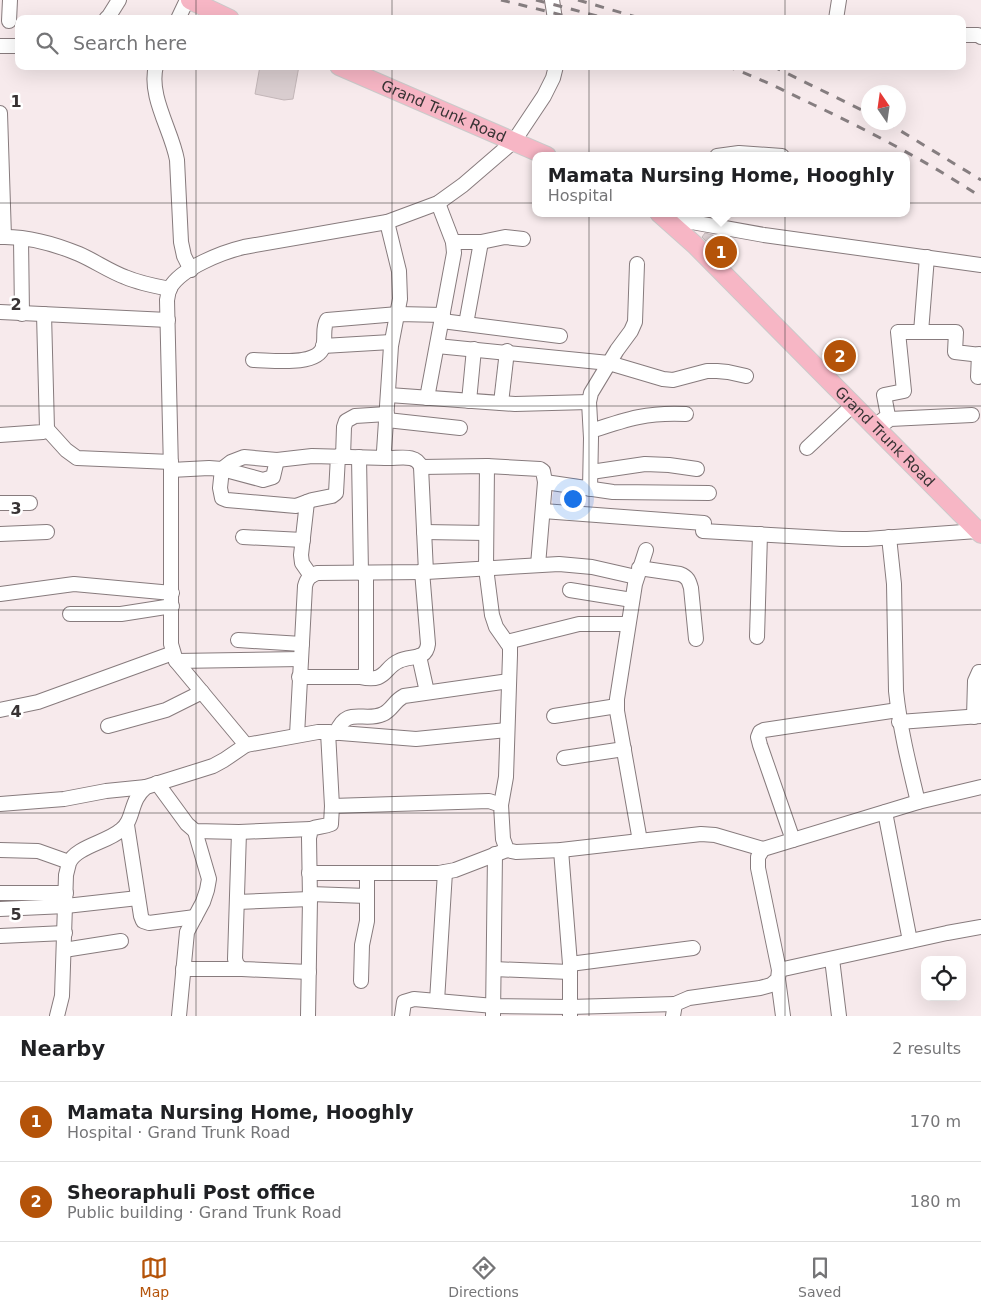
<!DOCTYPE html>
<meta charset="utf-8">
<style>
:root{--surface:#fff;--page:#f2f2f2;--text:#202124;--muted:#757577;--line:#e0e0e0;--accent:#b45309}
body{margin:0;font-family:"DejaVu Sans",sans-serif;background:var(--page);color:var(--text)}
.controls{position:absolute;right:15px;bottom:15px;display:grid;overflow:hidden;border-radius:10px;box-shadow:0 5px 20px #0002}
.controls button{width:45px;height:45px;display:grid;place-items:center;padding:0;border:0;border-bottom:1px solid var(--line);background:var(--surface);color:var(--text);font:25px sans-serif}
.compass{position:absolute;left:861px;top:85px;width:45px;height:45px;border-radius:50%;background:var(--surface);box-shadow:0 5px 20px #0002;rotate:347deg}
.you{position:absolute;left:572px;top:498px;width:18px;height:18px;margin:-12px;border:4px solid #fff;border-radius:50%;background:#1a73e8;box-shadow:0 0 0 8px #1a73e833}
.badge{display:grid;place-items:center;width:32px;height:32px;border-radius:50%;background:var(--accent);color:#fff;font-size:16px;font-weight:700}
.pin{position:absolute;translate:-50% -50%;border:2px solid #fff;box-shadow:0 1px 5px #0006}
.popup{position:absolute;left:532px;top:152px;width:378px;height:65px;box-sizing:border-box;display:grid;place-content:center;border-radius:10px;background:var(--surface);filter:drop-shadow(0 1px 4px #0005);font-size:16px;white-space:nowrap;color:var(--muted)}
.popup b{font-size:19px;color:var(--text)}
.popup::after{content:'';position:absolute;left:50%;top:100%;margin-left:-10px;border:10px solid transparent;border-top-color:var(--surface)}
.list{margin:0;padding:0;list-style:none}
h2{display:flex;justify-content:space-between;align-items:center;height:65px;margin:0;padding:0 20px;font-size:21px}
h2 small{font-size:16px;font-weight:400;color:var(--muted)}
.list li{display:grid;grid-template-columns:32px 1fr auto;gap:15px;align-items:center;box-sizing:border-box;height:80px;padding:0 20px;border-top:1px solid var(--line)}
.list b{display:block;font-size:19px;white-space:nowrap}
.list p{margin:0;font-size:16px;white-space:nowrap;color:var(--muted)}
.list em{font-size:16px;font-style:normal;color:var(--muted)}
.icon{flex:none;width:28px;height:28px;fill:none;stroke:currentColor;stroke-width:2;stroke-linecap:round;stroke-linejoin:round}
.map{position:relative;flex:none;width:981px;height:1016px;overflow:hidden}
.search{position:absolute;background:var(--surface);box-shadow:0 5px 20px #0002;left:15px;right:15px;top:15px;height:55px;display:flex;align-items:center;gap:12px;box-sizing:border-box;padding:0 18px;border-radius:10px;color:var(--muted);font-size:19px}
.sheet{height:225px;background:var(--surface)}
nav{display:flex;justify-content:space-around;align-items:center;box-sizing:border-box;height:70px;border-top:1px solid var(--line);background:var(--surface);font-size:14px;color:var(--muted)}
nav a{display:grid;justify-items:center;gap:2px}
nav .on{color:var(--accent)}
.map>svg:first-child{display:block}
.building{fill:#d9cdcf;stroke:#c3b6b8}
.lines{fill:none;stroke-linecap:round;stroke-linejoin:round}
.minor-casing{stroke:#877b7d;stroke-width:16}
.major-casing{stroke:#cbcaca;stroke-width:20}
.minor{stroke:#fff;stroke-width:14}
.major{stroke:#f7b6c5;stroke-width:18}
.rail{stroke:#867e80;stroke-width:3;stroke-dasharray:9 9;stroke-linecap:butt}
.grid{fill:none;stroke:#383334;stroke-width:1;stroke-opacity:0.55}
.labels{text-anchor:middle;stroke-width:5;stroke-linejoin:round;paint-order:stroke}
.street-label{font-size:15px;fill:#383334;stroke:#fff}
.grid-label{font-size:16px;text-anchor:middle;font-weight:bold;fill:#383334;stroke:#fff;stroke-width:5;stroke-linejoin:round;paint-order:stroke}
</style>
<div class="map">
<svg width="981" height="1016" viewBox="0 0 981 1016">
<rect width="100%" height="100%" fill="#f7eaec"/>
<g class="building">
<path d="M260,66H299L293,99L284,100L255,94Z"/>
<path d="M705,233L731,240L723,258L702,237Z"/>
<path d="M841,338L858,357L841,372L836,366L834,368L822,354Z"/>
</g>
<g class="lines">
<defs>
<g id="minor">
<path d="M552,0L555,19"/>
<path d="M106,19L109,16L119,0"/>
<path d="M178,19L187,0"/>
<path d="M836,19L839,0"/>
<path d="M9,21L10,0"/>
<path d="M962,35H978L981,37"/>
<path d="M0,46H19"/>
<path d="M156,66C148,96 172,131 177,160L181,242L184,256L191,270"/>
<path d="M0,113L4,237"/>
<path d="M717,156L739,153L782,156"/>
<path d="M664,217L764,235L981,265"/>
<path d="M387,222L399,271L400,299L391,346L384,451L386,458C398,459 416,453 421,467L426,572"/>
<path d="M0,237C26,236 55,244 79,254C95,261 109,271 125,277C139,283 154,286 170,289"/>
<path d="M21,239L22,314"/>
<path d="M453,242H481L505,237L523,239"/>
<path d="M0,312L168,320"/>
<path d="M442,321L560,336"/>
<path d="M466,324L481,242"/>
<path d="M921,332H956L955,352L981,355"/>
<path d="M323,346L391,342"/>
<path d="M437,346L609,363L663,379L673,380L707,371H717L728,372L746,376"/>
<path d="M253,360C270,360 317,367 323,347C326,338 322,329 327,320L398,314L443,315"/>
<path d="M978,377L979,354"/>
<path d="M389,395L515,404L589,402"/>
<path d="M427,398L454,253L453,242L438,203"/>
<path d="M469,401L474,349"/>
<path d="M501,403L507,351"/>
<path d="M387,420L460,428"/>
<path d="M881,426L890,419L972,415"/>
<path d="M873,427L888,416L884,395L904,391L898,332H921L927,257"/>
<path d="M47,429L66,450L77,458L171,462"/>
<path d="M591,431C627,419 647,412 686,414"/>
<path d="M0,435L43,432L47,429L44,314"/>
<path d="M807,448L853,405"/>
<path d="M338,456L336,493L332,496L312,500L296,506L227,500L222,498L220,488L222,469L231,462L244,457L277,460L312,456L386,458"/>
<path d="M343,457L344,427L346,421L355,416L387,414"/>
<path d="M359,457L361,573"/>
<path d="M487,466L486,568L492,615L496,627L510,647V655L506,777L501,805"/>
<path d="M421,467L487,466L540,469L543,471L545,482L538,565"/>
<path d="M171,470L209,468L222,469L263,480L273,477L277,460"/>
<path d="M591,472L645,464L669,465L697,469"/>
<path d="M545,482L613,492L709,493"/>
<path d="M590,489L591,438L589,402L591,393L617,350L631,331L635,322L637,264"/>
<path d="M307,502L301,555L302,563L311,576"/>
<path d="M0,503H30"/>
<path d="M543,511L704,523L703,531L842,539H867L977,531"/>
<path d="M424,532L486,533"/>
<path d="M0,534L47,532"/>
<path d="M243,537L303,540"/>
<path d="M889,537L894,584L896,691C900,729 909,765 918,802"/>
<path d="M639,568L680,574C688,577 689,581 691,588L696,639"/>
<path d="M570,590L632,600"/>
<path d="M0,594L74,584L172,593"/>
<path d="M70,614H121L172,606"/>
<path d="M757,637L760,534"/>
<path d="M238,640L302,644"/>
<path d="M507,642L579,624H628"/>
<path d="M419,656L427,692"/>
<path d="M176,661L301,659"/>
<path d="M299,677H360L364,675L366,671V573"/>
<path d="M360,677C387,683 383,668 399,661C411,655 426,661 428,644L422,571"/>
<path d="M0,710L38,702L173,653"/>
<path d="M554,716L617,706"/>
<path d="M974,717L975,681L979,672H981"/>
<path d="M899,722L981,716"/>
<path d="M108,726L166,710L202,692"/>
<path d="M328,732L416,739L507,730"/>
<path d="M336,733C347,705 364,723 383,714C392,710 394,701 404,696L509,681"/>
<path d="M297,735L305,586C307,578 310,576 317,573L426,572L559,564L592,567L636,577"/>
<path d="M246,745L176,661L171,644V470L167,300C168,296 168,292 170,288C181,268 223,252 244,247L387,222L438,203L463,185L514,141L544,96L553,78L556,66"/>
<path d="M564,758L624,749"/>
<path d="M157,783L187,824L195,831L239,832L311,829"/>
<path d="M0,804L64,799L106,791L146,787"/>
<path d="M332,806L489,801L501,805L503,839L507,850L516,852L561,850L701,834L715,835L763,849"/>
<path d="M885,812L910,941"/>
<path d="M127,825L141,916L143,921L149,923L195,917"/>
<path d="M239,832L235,959L237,965L242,969L309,972"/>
<path d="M793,840L760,745L758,737L760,732L764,730L898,710"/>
<path d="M640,841L617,711V699L635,584L646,550"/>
<path d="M0,850L38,851L69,862"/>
<path d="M561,850L570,964V1016"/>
<path d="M309,873H439L455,870L507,850"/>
<path d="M0,893H66"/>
<path d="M310,894L367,896"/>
<path d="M237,902L310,899"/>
<path d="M0,909L66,906L138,898"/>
<path d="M0,936L65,933"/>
<path d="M64,950L121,941"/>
<path d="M832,959L839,1016"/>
<path d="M570,964L693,948"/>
<path d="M183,969H242"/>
<path d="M494,969L570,972"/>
<path d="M779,970L947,933L981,927"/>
<path d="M778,979L783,1016"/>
<path d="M361,981L362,945L367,921V873"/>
<path d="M437,1001L445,872"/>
<path d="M57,1016L62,996L66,875C67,871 68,867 69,863C75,847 108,842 121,830C135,819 129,801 146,787L213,766L224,760L246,745L318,732H328L332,806L331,824C324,827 318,826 311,829L309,838L310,899L308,1016"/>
<path d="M179,1016L187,932L203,902L207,890L209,879L195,831"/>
<path d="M402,1016L404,1002L414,999L494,1006L570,1007L675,1004"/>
<path d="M493,1016L495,854"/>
<path d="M673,1016L675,1004L689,998L760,988L771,985L778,979L779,970L758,868V857L763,849L918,802L981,787"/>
</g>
<g id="major">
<path d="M190,0L230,19"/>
<path id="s1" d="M339,66L547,156"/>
<path id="s2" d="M659,213L695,245L981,534"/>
</g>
</defs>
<use href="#minor" class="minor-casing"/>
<use href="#major" class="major-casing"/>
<use href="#minor" class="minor"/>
<use href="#major" class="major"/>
<g class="rail">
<path d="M501,0L578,19"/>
<path d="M536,0L609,19"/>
<path d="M578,0L643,19"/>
<path d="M726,66C757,77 785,91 814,105C871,132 928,162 981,197"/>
<path d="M772,66L868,113"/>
<path d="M886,122L981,180"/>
</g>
</g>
<path class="grid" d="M196,0V19M392,0V19M589,0V19M785,0V19M196,66V1016M392,66V1016M589,66V1016M785,66V1016M0,203H981M0,406H981M0,610H981M0,813H981"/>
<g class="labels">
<g class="street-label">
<text dy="5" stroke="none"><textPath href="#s1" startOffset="114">Grand Trunk Road</textPath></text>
<text dy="5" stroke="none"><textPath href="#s2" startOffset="318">Grand Trunk Road</textPath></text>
</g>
</g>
<g class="grid-label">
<text x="16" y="107">1</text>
<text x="16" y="310">2</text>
<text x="16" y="514">3</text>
<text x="16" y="717">4</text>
<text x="16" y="920">5</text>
</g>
</svg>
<div class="controls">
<button><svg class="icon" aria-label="locate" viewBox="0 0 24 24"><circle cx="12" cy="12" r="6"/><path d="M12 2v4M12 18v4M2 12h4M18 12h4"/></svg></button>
</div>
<svg class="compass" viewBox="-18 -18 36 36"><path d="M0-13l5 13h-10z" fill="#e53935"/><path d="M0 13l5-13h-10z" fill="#757577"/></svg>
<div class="you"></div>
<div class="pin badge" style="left:721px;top:252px">1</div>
<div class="popup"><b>Mamata Nursing Home, Hooghly</b>Hospital</div>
<div class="pin badge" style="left:840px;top:356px">2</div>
<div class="search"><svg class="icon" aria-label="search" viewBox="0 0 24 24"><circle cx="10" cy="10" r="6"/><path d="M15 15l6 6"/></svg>Search here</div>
</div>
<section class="sheet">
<h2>Nearby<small>2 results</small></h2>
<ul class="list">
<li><span class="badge">1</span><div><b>Mamata Nursing Home, Hooghly</b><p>Hospital · Grand Trunk Road</p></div><em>170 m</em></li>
<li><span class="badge">2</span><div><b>Sheoraphuli Post office</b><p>Public building · Grand Trunk Road</p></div><em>180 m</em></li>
</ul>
</section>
<nav>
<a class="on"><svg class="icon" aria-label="map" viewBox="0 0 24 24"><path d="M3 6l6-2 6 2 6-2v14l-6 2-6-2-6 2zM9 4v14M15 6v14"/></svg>Map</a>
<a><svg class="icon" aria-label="directions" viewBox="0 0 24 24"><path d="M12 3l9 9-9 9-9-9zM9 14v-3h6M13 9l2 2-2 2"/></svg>Directions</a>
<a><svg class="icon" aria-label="saved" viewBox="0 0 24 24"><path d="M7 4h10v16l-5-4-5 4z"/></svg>Saved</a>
</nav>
